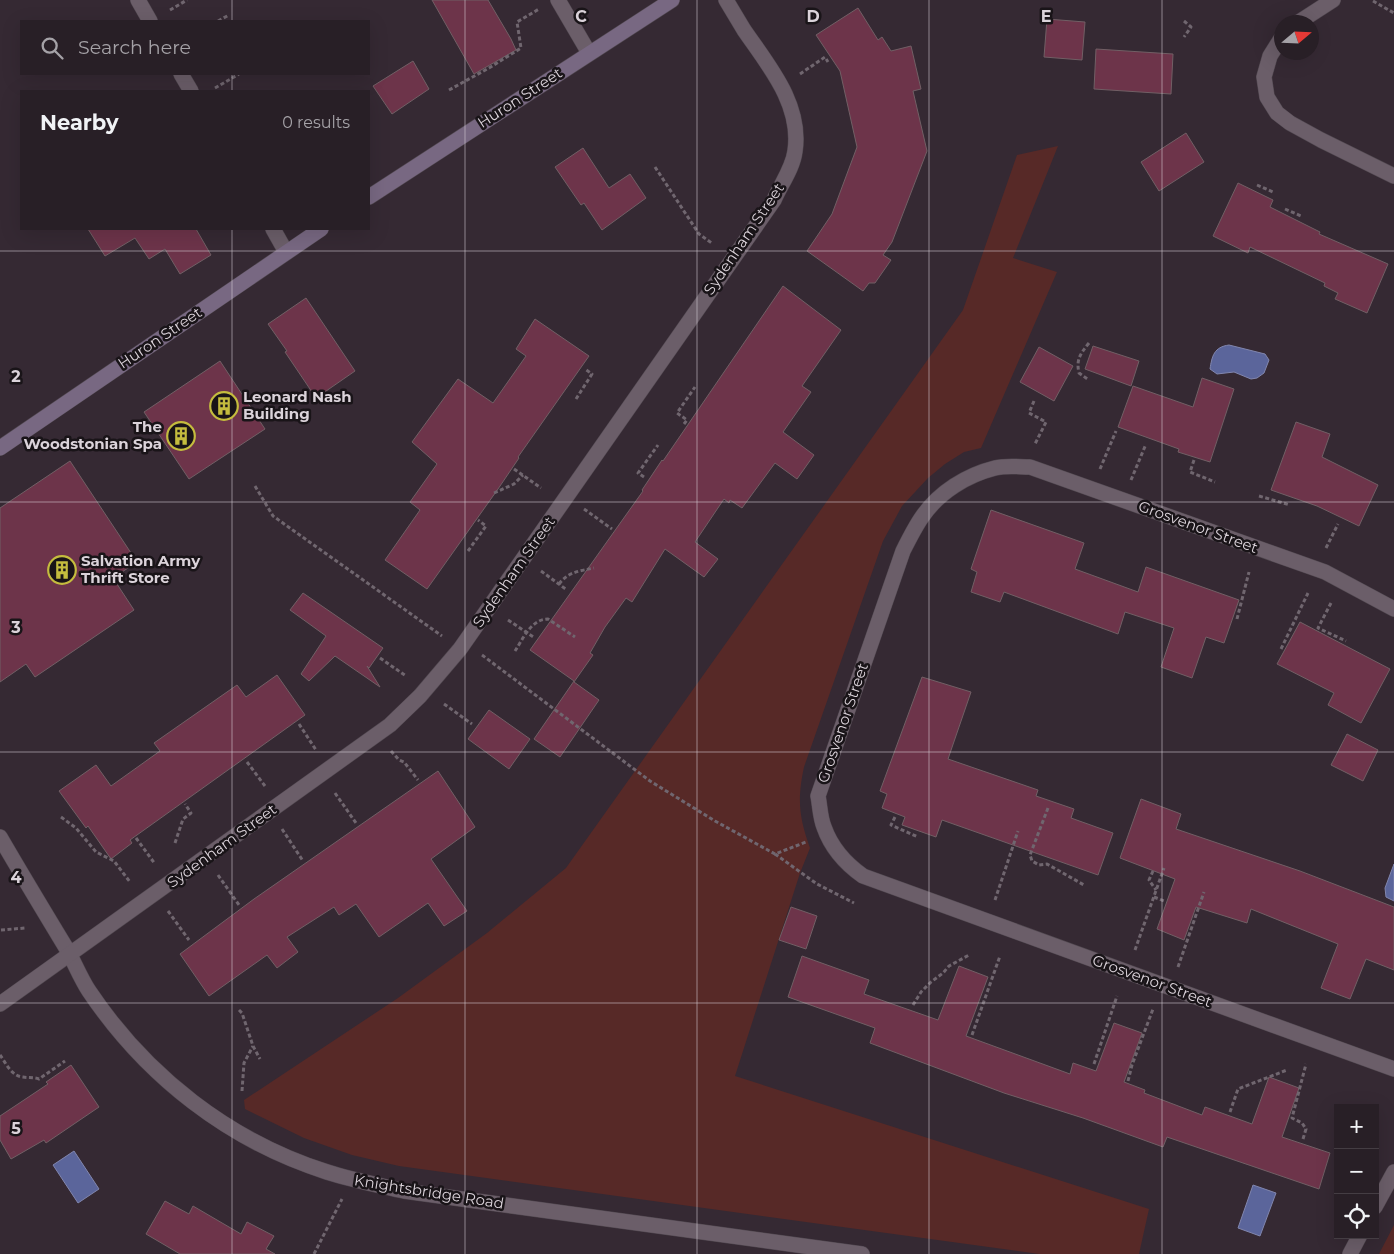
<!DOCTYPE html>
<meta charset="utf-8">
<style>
:root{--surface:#281f26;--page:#342c32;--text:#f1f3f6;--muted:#a5a2a7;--line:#443d43}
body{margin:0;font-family:Montserrat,sans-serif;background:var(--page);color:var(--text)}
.controls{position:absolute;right:15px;bottom:15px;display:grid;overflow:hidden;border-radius:0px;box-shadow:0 5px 20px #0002}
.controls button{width:45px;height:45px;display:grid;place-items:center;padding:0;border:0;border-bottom:1px solid var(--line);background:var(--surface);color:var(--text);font:25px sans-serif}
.compass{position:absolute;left:1274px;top:15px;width:45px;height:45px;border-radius:50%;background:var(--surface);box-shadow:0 5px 20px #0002;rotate:71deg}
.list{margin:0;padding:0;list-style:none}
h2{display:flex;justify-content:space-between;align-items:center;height:65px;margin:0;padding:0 20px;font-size:21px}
h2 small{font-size:16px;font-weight:400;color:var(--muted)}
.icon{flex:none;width:28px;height:28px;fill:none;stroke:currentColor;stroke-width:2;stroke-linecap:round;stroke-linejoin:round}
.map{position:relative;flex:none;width:1394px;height:1254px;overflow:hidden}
.search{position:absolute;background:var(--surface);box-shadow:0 5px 20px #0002;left:20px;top:20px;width:350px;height:55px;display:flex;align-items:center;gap:12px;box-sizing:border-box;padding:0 18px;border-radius:0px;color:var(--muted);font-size:19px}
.panel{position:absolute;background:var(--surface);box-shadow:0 5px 20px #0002;left:20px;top:90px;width:350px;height:140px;border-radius:0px}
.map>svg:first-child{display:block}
.green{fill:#572927}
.water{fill:#5b659b;stroke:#8186ae}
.building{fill:#6d344a;stroke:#715f65}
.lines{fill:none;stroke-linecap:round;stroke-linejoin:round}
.street-casing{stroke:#514850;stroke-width:16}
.secondary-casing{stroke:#514850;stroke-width:16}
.path{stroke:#70666f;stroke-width:3;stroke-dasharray:4 2.5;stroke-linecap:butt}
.street{stroke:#6b5e69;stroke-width:15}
.secondary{stroke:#786882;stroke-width:15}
.grid{fill:none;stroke:#dbd3da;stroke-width:1;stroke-opacity:0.55}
.labels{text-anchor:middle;stroke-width:5;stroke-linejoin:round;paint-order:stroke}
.street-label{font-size:15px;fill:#dbd3da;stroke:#191418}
.poi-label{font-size:15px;font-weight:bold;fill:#dbd3da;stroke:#191418;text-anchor:start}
.grid-label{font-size:16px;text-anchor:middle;font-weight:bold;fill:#dbd3da;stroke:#191418;stroke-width:5;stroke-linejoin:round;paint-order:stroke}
</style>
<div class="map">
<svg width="1394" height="1254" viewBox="0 0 1394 1254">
<rect width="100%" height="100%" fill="#352933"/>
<g class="green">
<path d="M1058,146L1013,258L1057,272L981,448L964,452L945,464L928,478L902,506L883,541L804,767C797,800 799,817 810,848L800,873L735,1076L1149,1209L1139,1254H1039L399,1166L352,1155L304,1138L245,1109L244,1100L398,998L487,933L566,868L963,310L1017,155Z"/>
<path d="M1394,1225V1254H1379L1393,1227Z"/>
</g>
<g class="water">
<path d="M1229,345L1265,354L1269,360L1264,373L1257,378L1251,379L1234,372L1217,374L1210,369C1212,356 1214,347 1229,345Z"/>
<path d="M1394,864V901L1386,897L1385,888Z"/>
<path d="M74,1151L99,1189L78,1203L53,1165Z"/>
<path d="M1253,1185L1276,1193L1260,1236L1238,1228Z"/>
</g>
<g class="building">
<path d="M432,0H488L511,39L516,50L474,74Z"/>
<path d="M858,8L878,40L882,37L891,51L911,46L921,89L913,91L927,151L892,242L883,255L891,260L875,283H869L863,291L807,251L832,214L857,147L840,71L816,35Z"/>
<path d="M1047,19L1085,22L1082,60L1044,57Z"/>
<path d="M1096,49L1173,54L1171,94L1094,89Z"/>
<path d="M413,61L429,89L392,114L373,86Z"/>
<path d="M1186,133L1204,162L1159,191L1141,162Z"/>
<path d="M583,148L609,188L630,174L646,198L602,230L584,203L581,205L555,167Z"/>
<path d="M1238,183L1273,200L1270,207L1320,232L1319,234L1388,264L1367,313L1335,299L1338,293L1324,286L1325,283L1250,247L1248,253L1213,236Z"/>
<path d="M88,229H196L211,255L180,274L165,249L149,259L135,238L105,256Z"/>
<path d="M783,286L841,330L802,386L811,392L783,432L814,455L797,479L775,463L742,508L730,500L729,503L724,499L695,542L718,559L704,577L665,549L632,602L626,598L605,627L590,653L593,655L574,682L599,700L560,757L534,739L574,681L530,650L643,491L642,490L662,460L663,461Z"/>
<path d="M306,298L355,371L316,398L285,352L287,351L268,324Z"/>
<path d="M535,319L589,356L518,457L519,458L498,489L427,589L385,560L420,510L410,502L437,464L412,442L458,379L493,403L526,356L516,349Z"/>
<path d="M1093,346L1139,361L1131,386L1085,369Z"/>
<path d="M1039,347L1073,366L1054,401L1020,382Z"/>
<path d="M220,361L265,429L189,479L144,412Z"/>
<path d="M1202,378L1234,389L1210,462L1178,452L1179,449L1118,427L1133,386L1193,407Z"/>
<path d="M1296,422L1330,434L1322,457L1378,485L1359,526L1317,506L1271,490Z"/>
<path d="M70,461L137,562L113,578L134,610L35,677L26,664L0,682V508Z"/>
<path d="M991,510L1084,543L1075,569L1138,592L1146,567L1239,600L1224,643L1206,637L1192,678L1161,667L1174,628L1125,612L1118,634L1004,592L1000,602L971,592L977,572L971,569Z"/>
<path d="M303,593L383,648L369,668L367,666L380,687L335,656L309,681L301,674L326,636L290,610Z"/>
<path d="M1300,622L1390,669L1361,723L1328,705L1334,693L1277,664Z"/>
<path d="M277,675L305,715L130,840L132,843L111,859L88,826L86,828L59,791L96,765L111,786L160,751L154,743L237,685L246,697Z"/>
<path d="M922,677L971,692L948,759L1038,790L1036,796L1074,809L1071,818L1113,833L1098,875L942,820L936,837L902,825L905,817L882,808L887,794L880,791Z"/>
<path d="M489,710L530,739L509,769L468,739Z"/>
<path d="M1347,734L1378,750L1363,781L1331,765Z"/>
<path d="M438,771L475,827L431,859L467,911L444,926L428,903L379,937L356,904L339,915L334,907L287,937L298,952L277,968L267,955L209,996L180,954L254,899Z"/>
<path d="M1141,799L1181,814L1176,829L1300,871L1394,907V970L1366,959L1350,999L1321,988L1338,944L1251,909L1247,923L1196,907L1184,940L1157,929L1175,879L1120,858Z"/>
<path d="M791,907L817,916L806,949L779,940Z"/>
<path d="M802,956L869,980L864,994L938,1020L959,966L988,977L966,1036L1070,1074L1073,1063L1096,1071L1114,1023L1142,1033L1124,1082L1145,1090L1144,1093L1202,1115L1205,1107L1252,1124L1269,1077L1299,1088L1282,1137L1330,1153L1319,1189L1167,1137L1163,1147L1083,1118L1004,1093L870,1043L875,1028L788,997Z"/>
<path d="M71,1065L99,1107L46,1143L44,1140L11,1159L0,1140V1116L48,1084L46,1082Z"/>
<path d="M165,1201L189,1214L193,1206L241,1234L247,1222L274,1236L266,1249L275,1254H180L146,1234Z"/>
</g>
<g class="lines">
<defs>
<g id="street">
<path d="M138,0L150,21"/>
<path d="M558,0L589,53"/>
<path d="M1299,22L1333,0"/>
<path d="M1282,37L1270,56L1264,77L1267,97L1277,113L1290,123L1321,140L1394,176"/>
<path d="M181,74L191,91"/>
<path d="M273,229L286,252"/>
<path d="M1394,609L1325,572L1030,467C1019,467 1007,465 995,468C967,475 939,492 922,517C915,527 909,539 903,551L818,796C820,806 820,817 824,827C831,847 846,864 863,876L1394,1069"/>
<path d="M0,837C22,875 45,913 68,951C75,964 81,979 89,991C146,1076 229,1141 327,1172C352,1180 378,1185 404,1191L862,1254"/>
<path d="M0,1004L390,725L420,696L460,649L774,200C781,184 793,168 795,151C802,104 768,65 744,30C738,20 732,10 726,0"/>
<path d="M1375,1207L1394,1172"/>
<path d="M1350,1254L1360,1235"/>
</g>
<g id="secondary">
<path d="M369,197L672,0"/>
<path d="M0,448L321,229"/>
</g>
</defs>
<use href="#street" class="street-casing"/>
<use href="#secondary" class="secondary-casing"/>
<g class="path">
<path d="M1373,1L1394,13"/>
<path d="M170,10L187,0"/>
<path d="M218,21L229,15"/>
<path d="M1184,21L1191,27L1184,37"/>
<path d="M800,74L825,57L828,62"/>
<path d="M215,88L239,74"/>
<path d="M449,90L489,68L521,48L517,22L539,9"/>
<path d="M655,167L699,234L713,244"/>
<path d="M1257,185L1273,192"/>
<path d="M1285,209L1301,216"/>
<path d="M1089,343C1080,354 1076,360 1079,373L1089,380"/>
<path d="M576,399L592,374L585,369"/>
<path d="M1034,401L1029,413L1046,422L1035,444"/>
<path d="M684,424L687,420L677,413L695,387"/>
<path d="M1194,460L1190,472L1215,482"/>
<path d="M514,469L541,488"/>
<path d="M1100,469L1116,431"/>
<path d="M644,477L638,473L658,445"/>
<path d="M1131,480L1146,444"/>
<path d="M255,486L273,516L442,636"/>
<path d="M494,493L514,484L523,475"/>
<path d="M1259,496L1290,505"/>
<path d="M584,509L612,529"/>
<path d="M1326,548L1338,524"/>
<path d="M468,551L486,526L478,520"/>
<path d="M541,571L567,590"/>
<path d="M559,584C568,572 579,571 594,568"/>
<path d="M1331,603L1318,628L1346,641"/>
<path d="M1237,619L1249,572"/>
<path d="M508,620L535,638"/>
<path d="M1281,649L1308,593"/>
<path d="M515,651C523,639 531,619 548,619L575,637"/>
<path d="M482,655L650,781L715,821L775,854L806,842"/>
<path d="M380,658L406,676"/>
<path d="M444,704L472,724"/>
<path d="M299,724L316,750"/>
<path d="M391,751L399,760L404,762L418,780"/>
<path d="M247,762L265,786"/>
<path d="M335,793L356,823"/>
<path d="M1048,808L1030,855L1032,861L1039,865L1047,864L1084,885"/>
<path d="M61,817L76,828L96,852L114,861L130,882"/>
<path d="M895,817L891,825L918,837"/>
<path d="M282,829L303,861"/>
<path d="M136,838L155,864"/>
<path d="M175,843L183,819L191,813L185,804"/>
<path d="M775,854L817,884L854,903"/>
<path d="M1153,871L1149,880L1156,890"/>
<path d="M218,875L239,905"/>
<path d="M1154,897L1164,901"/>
<path d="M995,900L1018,831"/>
<path d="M168,911L189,940"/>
<path d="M1,930L25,928"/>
<path d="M1135,950L1164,868"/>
<path d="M1178,967L1204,892"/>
<path d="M913,1005L921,992L931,982L943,973L949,966L969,955"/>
<path d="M239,1010L242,1013L253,1046L260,1059"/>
<path d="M972,1035L1000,956"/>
<path d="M0,1055C6,1063 11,1076 23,1077C28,1078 33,1077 39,1079L65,1061"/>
<path d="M1094,1064L1117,996"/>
<path d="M1128,1081L1132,1065L1153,1009"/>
<path d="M242,1091L244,1063L253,1046"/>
<path d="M1230,1112L1238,1089L1287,1070"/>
<path d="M1303,1139L1306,1129L1302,1123L1292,1118L1306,1064"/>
<path d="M314,1254L342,1199"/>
</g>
<use href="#street" class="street"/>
<use href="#secondary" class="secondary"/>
</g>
<path class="grid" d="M232,0V21M465,0V1254M697,0V1254M929,0V1254M1162,0V1254M232,74V91M232,229V1254M0,251H1394M0,502H1394M0,752H1394M0,1003H1394"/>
<defs>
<symbol id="building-ring" viewBox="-11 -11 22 22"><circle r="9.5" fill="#191418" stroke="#c4bc3e" stroke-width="1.5"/><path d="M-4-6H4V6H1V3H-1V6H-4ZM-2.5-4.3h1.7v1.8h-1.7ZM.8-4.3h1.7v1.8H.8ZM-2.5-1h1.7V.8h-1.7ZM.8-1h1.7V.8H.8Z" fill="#c4bc3e"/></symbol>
</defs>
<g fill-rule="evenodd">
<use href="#building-ring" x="208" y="390" width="32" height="32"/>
<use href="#building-ring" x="165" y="420" width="32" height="32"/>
<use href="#building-ring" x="46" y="554" width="32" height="32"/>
</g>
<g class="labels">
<g class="street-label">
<text transform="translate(520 98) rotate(-33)" y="5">Huron Street</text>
<text transform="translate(744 239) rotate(-56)" y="5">Sydenham Street</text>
<text transform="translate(160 338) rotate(-34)" y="5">Huron Street</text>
<text transform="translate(1198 527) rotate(20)" y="5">Grosvenor Street</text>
<text transform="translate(514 572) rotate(-55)" y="5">Sydenham Street</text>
<text transform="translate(843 723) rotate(-71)" y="5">Grosvenor Street</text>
<text transform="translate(222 846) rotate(-36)" y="5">Sydenham Street</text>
<text transform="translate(1152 981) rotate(20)" y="5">Grosvenor Street</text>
<text transform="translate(429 1192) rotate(9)" y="5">Knightsbridge Road</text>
</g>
<g class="poi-label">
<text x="243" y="402">Leonard Nash<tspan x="243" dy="17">Building</tspan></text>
<text x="162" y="432" text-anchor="end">The<tspan x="162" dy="17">Woodstonian Spa</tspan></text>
<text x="81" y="566">Salvation Army<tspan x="81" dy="17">Thrift Store</tspan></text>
</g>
</g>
<g class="grid-label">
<text x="581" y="22">C</text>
<text x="813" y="22">D</text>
<text x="1046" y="22">E</text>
<text x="16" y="382">2</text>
<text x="16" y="633">3</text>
<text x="16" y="883">4</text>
<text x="16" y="1134">5</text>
</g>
</svg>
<div class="controls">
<button>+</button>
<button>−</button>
<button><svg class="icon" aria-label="locate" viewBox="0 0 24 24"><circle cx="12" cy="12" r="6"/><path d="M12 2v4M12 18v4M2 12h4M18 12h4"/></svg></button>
</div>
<svg class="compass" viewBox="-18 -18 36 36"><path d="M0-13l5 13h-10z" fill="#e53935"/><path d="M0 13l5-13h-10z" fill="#a5a2a7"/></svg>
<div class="search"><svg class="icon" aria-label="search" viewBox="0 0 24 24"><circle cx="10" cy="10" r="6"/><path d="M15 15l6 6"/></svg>Search here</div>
<section class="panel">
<h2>Nearby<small>0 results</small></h2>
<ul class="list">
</ul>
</section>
</div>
